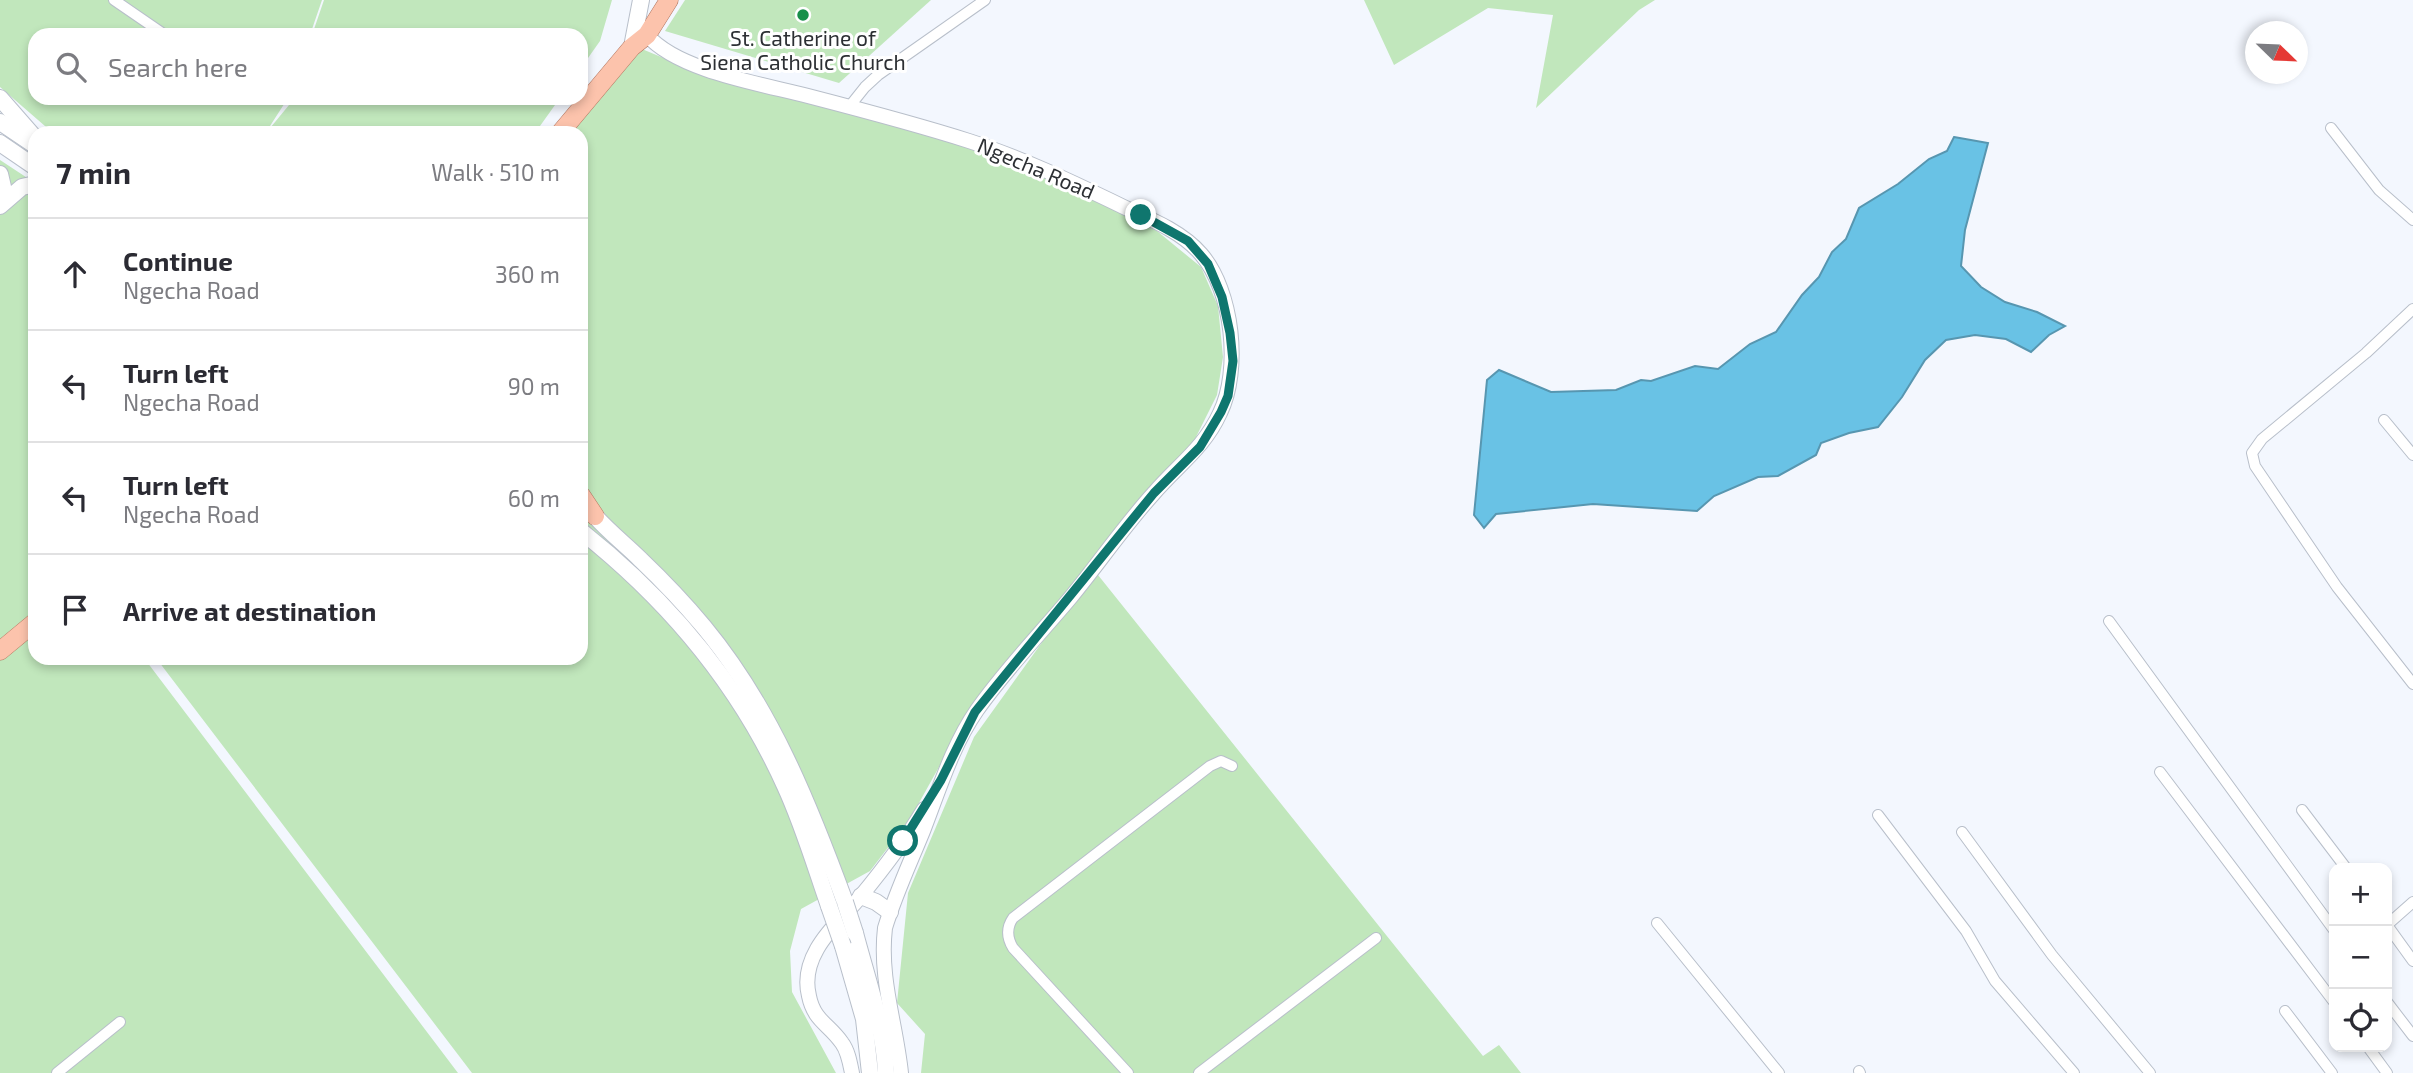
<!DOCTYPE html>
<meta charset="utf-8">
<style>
:root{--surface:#fff;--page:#f2f2f3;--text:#2b2b33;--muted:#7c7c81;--line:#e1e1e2}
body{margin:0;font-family:"Exo 2",sans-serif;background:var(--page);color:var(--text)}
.controls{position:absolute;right:21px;bottom:21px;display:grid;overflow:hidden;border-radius:14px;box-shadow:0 4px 10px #0003}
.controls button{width:63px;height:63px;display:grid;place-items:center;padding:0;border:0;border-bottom:2px solid var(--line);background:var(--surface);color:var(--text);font:35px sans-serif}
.compass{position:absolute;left:2245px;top:21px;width:63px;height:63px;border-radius:50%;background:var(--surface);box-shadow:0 4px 10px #0003;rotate:113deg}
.stop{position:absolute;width:21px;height:21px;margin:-16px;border:5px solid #0f766e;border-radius:50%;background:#fff}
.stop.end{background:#0f766e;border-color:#fff;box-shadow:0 2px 7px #0008}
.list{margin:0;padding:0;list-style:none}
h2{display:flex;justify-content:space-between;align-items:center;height:91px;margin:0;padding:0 28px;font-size:30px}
h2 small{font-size:23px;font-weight:400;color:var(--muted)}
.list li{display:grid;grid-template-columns:46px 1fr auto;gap:21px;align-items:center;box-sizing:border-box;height:112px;padding:0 28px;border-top:2px solid var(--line)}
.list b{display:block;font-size:26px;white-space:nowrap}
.list p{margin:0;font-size:23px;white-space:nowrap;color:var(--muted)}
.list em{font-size:23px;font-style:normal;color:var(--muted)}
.icon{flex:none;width:38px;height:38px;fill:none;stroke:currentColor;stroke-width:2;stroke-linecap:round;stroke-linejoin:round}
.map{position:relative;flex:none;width:2413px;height:1073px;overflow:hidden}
.search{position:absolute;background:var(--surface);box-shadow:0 4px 10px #0003;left:28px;top:28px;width:560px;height:77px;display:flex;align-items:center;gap:18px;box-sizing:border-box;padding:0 24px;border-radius:21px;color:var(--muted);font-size:26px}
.panel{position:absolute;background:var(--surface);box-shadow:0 4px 10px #0003;left:28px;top:126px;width:560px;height:539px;border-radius:21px}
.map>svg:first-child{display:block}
.green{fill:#c1e7bc}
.water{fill:#69c2e5;stroke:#5796b0;stroke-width:2}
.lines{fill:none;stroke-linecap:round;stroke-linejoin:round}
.minor-casing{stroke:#b8bfca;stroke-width:12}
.tertiary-casing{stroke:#b8bfca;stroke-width:16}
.secondary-casing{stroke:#b8bfca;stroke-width:18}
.primary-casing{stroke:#b2755e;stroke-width:19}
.minor{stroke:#fff;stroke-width:10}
.tertiary{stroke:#fff;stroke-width:14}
.secondary{stroke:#fff;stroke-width:16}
.primary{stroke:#fcc3ac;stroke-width:18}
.secondary-bridge-casing{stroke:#b8bfca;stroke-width:18;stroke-linecap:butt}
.secondary-bridge{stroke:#fff;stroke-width:16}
.route{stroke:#0f766e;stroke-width:9}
.poi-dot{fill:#178f4a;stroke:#fff;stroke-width:2.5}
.labels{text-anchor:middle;stroke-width:6;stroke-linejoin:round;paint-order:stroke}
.poi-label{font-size:21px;fill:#2c2f33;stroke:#fff}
.street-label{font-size:21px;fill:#2c2f33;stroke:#fff}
</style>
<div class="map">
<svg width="2413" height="1073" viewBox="0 0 2413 1073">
<rect width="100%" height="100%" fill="#f3f7fe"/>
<g class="green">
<path d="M0,0H322L310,35H35V98H288L270,126L262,133H53L0,87Z"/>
<path d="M324,0H612L600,41L581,68V35H312Z"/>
<path d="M685,0H931L839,83L665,31Z"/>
<path d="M1364,0H1655L1639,10L1536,108L1553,15L1488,8L1394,65Z"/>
<path d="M642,49L716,80L807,100L1001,153L1157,231L1201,267L1218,306L1223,357L1217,395L1192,445L973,706L910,819L870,871L801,909L790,951L792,992L836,1073H472L156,658H581V133H571Z"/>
<path d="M291,98H560L535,133H266L289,105Z"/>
<path d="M0,160L35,183V658H144L458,1073H0Z"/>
<path d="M1094,570L1483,1056L1499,1045L1521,1073H921L925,1034L897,1003L908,893L974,737Z"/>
</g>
<path class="water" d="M1954,137L1988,143L1965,230L1961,266L1981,287L2005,302L2037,312L2065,326L2049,335L2031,352L2006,339L1975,335L1946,340L1925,360L1902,397L1878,427L1849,433L1821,443L1816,455L1778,476L1758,477L1714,496L1697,511L1593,504L1496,514L1484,528L1474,515L1487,380L1499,370L1551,392L1616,390L1641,380L1651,381L1695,366L1718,369L1750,344L1776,332L1802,295L1819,277L1832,252L1846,239L1859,208L1898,184L1929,159L1947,151Z"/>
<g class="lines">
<defs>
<g id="minor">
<path d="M114,0L165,35"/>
<path d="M849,107L865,87L878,75L985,0"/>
<path d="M2331,128L2379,190L2413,220"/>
<path d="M2413,309L2366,353L2262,439L2252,453L2255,466L2337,587L2413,684"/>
<path d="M2384,420L2413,455"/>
<path d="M2109,621L2334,930"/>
<path d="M2160,772L2334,1002"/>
<path d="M2302,810L2346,868"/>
<path d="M1878,815L1966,931L1995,981L2074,1073"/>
<path d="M1962,832L2052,955L2150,1073"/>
<path d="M1657,923L1779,1073"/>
<path d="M2387,925L2413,961"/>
<path d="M2387,925L2413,902"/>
<path d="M2387,1002L2413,1036"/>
<path d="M2285,1011L2332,1073"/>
<path d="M2368,1047L2387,1073"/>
<path d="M1859,1071L1860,1073"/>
<path d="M57,1073L120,1022"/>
<path d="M1128,1073L1013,948C1007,938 1006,928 1013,918L1210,766L1221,761L1232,766"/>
<path d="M1199,1073L1376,938"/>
</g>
<g id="tertiary">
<path d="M647,35C678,71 762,84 808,96C862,110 916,124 969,141C1025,159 1078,185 1130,210C1155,221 1183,233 1201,254C1233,291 1241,370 1220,413C1204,448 1178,465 1154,493C1124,526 1099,563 1071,597C1040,634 1005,670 977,710C952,746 939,790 923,831C910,863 895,895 885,928C879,978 896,1024 901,1073"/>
<path d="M852,1073C850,1063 848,1051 842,1043C829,1024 814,1021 809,996C805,980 809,963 817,949C828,929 847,913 861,896C884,868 906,839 924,809"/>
</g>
<g id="secondary">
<path d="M632,47L641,0"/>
<path d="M0,98L35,138"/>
<path d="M0,122L33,144"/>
<path d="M0,143L35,167"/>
<path d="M0,174L6,200"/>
<path d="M0,206L22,187L35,184"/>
<path d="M586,511L595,516C609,532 626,545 641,560C663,581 684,603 704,627C771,708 809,804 845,902"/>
<path d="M581,531C668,600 740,686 785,786C803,825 815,866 829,906"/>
<path d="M861,896L876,902L890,912"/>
<path d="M855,933C867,979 884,1026 886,1073"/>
<path d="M843,946L864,1019L870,1073"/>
</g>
<g id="primary">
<path d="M560,133L632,47L647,35L669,0"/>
<path d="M581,495L595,516"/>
<path d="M0,651L35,622"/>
</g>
</defs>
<use href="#minor" class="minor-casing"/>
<use href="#tertiary" class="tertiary-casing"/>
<use href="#secondary" class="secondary-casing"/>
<use href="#primary" class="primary-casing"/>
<use href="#minor" class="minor"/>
<use href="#tertiary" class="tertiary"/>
<use href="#secondary" class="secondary"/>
<use href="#primary" class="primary"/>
<defs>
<g id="secondary-bridge">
<path d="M845,902L855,933"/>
<path d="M829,906L843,946"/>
</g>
</defs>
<use href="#secondary-bridge" class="secondary-bridge-casing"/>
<use href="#secondary-bridge" class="secondary-bridge"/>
</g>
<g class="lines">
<path class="route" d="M903,841L941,780L975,712L1154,493L1200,447L1221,412L1228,396L1233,361L1230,333L1222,297L1208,264L1188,241L1141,215"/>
</g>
<circle class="poi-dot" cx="803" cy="15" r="7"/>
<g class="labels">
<g class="poi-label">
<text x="803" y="46">St. Catherine of<tspan x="803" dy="24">Siena Catholic Church</tspan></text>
</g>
<g class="street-label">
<text transform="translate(1036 169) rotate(23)" y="7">Ngecha Road</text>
</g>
</g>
</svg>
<div class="controls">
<button>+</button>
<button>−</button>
<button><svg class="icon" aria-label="locate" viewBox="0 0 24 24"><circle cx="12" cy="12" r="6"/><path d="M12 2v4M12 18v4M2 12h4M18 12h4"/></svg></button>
</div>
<svg class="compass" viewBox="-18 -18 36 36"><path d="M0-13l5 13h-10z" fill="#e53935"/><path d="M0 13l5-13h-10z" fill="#7c7c81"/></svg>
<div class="stop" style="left:903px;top:841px"></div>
<div class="stop end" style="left:1141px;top:215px"></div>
<div class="search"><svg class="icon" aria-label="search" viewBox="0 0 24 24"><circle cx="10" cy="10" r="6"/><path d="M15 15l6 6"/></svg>Search here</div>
<section class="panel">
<h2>7 min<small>Walk · 510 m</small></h2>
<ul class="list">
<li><svg class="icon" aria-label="ahead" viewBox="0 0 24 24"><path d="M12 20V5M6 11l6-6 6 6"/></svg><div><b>Continue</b><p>Ngecha Road</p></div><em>360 m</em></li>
<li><svg class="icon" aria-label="left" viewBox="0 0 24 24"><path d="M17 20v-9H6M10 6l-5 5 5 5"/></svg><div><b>Turn left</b><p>Ngecha Road</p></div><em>90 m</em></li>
<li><svg class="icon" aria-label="left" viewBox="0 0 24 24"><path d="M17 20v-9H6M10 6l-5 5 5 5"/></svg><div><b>Turn left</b><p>Ngecha Road</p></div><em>60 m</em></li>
<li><svg class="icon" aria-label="arrive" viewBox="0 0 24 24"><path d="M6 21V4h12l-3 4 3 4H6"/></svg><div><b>Arrive at destination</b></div></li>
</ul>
</section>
</div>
